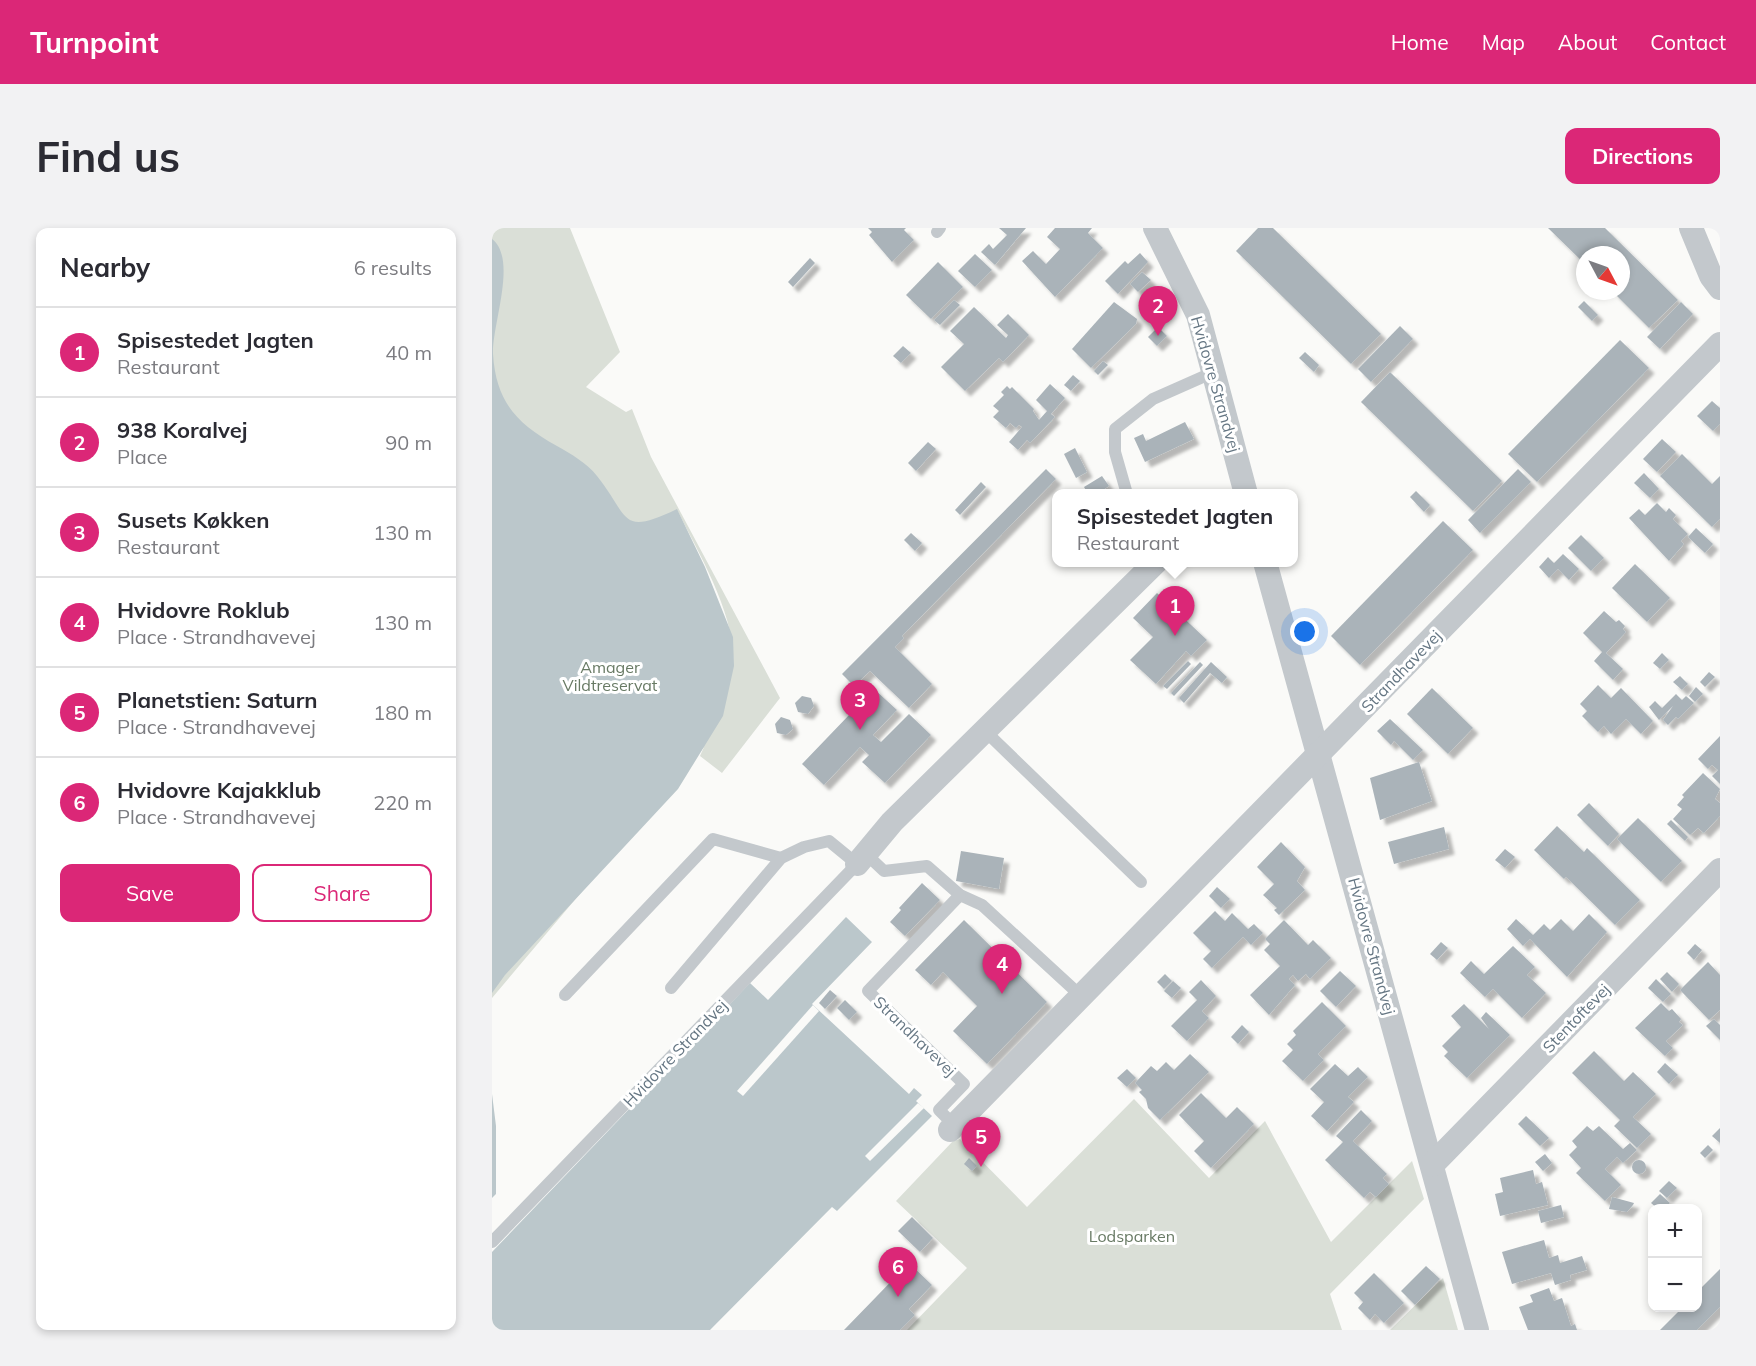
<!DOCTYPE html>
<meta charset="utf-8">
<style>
:root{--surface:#fff;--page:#f2f2f3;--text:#2b2b33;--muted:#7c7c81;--line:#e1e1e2;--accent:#db2777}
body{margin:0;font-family:Mulish,sans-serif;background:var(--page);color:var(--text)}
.controls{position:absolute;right:18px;bottom:18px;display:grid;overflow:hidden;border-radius:12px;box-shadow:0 3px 9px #0003}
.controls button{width:54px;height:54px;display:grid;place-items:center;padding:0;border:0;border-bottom:2px solid var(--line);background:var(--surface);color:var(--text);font:30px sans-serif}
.compass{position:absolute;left:1084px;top:18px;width:54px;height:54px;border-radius:50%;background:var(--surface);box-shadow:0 3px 9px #0003;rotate:131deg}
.you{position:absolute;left:813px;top:404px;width:21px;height:21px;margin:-15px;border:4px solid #fff;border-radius:50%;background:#1a73e8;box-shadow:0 0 0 9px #1a73e833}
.badge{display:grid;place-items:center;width:39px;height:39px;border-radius:50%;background:var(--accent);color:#fff;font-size:20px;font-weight:700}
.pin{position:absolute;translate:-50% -50px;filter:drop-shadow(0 2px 3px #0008)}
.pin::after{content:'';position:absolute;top:32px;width:21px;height:18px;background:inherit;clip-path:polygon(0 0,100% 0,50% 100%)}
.popup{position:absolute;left:560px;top:261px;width:246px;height:78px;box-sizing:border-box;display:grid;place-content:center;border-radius:12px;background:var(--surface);filter:drop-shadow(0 2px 4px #0005);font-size:20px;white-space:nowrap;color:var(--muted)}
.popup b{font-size:22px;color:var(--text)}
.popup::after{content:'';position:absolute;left:50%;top:100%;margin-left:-12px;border:12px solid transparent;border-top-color:var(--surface)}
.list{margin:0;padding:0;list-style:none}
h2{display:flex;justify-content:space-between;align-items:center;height:78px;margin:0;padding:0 24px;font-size:26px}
h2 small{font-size:20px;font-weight:400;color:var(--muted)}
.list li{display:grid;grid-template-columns:39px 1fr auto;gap:18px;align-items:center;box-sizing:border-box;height:90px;padding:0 24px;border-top:2px solid var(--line)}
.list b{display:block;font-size:22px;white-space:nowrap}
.list p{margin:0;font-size:20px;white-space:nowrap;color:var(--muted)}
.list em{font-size:20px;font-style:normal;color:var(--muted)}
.actions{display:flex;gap:12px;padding:18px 24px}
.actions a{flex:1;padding:14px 0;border:2px solid var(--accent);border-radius:12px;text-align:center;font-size:21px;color:var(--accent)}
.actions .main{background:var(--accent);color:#fff}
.map{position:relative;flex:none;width:1228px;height:1102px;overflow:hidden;border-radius:12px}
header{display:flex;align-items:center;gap:36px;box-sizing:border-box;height:84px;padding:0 30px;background:var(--accent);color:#fff}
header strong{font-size:28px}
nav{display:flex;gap:33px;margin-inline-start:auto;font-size:21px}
.intro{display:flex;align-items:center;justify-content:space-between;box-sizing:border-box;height:144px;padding:0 36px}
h1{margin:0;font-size:42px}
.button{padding:15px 27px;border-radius:12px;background:var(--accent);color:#fff;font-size:21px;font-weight:700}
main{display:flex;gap:36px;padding:0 36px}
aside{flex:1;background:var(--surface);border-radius:12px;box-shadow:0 3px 9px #0003}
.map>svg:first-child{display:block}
.green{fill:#dadfd7;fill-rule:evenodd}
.water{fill:#bbc7cb}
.pier{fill:#fafaf8}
.building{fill:#aab3b9;filter:url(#shadow)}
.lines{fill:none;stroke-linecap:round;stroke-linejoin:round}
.service{stroke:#c3c8cc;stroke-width:12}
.minor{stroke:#c3c8cc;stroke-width:24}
.labels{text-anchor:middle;stroke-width:6;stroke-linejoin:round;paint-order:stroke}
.street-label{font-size:16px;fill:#657683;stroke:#fff}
.park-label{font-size:16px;fill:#687a64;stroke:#fff}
</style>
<header>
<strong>Turnpoint</strong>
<nav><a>Home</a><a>Map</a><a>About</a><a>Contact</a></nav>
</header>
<div class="intro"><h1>Find us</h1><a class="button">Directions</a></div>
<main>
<aside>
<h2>Nearby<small>6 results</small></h2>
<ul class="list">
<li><span class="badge">1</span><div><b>Spisestedet Jagten</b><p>Restaurant</p></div><em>40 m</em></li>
<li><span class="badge">2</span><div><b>938 Koralvej</b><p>Place</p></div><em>90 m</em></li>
<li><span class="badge">3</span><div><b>Susets Køkken</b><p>Restaurant</p></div><em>130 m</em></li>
<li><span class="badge">4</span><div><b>Hvidovre Roklub</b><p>Place · Strandhavevej</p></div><em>130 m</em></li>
<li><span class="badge">5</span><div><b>Planetstien: Saturn</b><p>Place · Strandhavevej</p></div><em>180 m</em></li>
<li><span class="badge">6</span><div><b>Hvidovre Kajakklub</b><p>Place · Strandhavevej</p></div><em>220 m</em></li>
</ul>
<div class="actions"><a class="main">Save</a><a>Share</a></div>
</aside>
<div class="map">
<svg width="1228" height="1102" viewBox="0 0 1228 1102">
<defs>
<filter id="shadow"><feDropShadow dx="5.5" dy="5.5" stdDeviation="1.5" flood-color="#0004"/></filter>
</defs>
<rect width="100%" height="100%" fill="#fafaf8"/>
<g class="green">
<path d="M0,0H78L128,124L94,159L134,184L140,181L159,229L288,470L230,545L208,528L212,519L0,770ZM185,282C207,326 244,387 241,436Z"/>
<path d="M642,871L717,950L773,893L839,1014L920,933L932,971L838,1066L850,1102H415L475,1040L404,973L461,913L468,911L535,979Z"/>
<path d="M951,1050L966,1102H898Z"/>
</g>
<g class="water">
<path d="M0,11C26,31 0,96 1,126C4,174 25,196 65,218C79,226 95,235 105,248C138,289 127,309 185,281L213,339L241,409L242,438L231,488L186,561L13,747L0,765Z"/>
<path d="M354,689L380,714L320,776L417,866L422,860L430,867L424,873L440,888L345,983L340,979L218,1102H0V1024L258,755L276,772Z"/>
<path d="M0,866L4,898V966L0,970Z"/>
</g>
<g class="pier">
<path d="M321,777L327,783L251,868L245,863Z"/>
<path d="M426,875L432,880L378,933L373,928Z"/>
</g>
<g class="building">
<path d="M376,0H414L412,2L422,12L400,34L377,7L380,4Z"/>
<path d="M507,0H534L503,37L489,24L497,16L501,21L515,7Z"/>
<path d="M563,0H600L596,5L611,20L563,69L530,33L541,23L554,36L568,21L555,9Z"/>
<path d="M766,0H781L889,106L859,136L744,23Z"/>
<path d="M1056,0H1113L1186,72L1157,100L1120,63H1129V27H1093V36Z"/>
<path d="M648,25L656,34L626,66L613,53L633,33L636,36Z"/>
<path d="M483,26L500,42L483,59L466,43Z"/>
<path d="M318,30L323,35L301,59L296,54Z"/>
<path d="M446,34L471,59L439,91L414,67Z"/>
<path d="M650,44L659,52L646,64L638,56Z"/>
<path d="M462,72L468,77L448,97L442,92Z"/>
<path d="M1092,73L1106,87L1100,93L1086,79Z"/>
<path d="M622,74L645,91L644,96L599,140L580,121Z"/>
<path d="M1189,74L1201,86L1168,121L1155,109Z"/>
<path d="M482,79L514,110L516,107L505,97L516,86L537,107L511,134L507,130L473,163L449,139L472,116L458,103Z"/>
<path d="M908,98L921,111L879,154L866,141Z"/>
<path d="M666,99L675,108L665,118L656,109Z"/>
<path d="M1128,112L1157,140L1045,254L1016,226Z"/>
<path d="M411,118L419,125L409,135L401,128Z"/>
<path d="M813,124L827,137L822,144L807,130Z"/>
<path d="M611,133L616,137L606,147L602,143Z"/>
<path d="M898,144L1010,253L981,283L869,174Z"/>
<path d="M581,147L588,153L579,163L572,157Z"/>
<path d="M558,156L573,170L559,186L563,189L538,215L535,212L526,222L517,214L530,199L527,197L524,200L518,195L514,200L501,189L507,183L501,178L512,167L509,164L515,158L518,161L520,159L542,181L541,183L547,192L555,183L544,172Z"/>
<path d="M1220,173L1228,180V196L1221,203L1205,188Z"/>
<path d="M693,194L702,211L653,234L642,210L651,206L654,213Z"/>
<path d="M1170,211L1184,224L1165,244L1151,231Z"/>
<path d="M436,214L444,221L424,243L416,235Z"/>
<path d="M583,220L595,244L584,250L572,226Z"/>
<path d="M1190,226L1220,256L1228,248V291L1220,299L1168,248Z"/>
<path d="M554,241L564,251L410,408L412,410L403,419L440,456L417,480L378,443L362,458L350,446Z"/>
<path d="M1026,241L1039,254L988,305L976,292Z"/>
<path d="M1152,245L1167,261L1158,270L1142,255Z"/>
<path d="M610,248L617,258L605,266H596L592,259Z"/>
<path d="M489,254L494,259L468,287L463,282Z"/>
<path d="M924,263L938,277L932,284L918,269Z"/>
<path d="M1165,275L1174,284L1177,280L1184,287L1181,291L1196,306L1189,313L1192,316L1177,333L1137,290L1147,281L1153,287Z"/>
<path d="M951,293L981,322L868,437L839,408Z"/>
<path d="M1204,300L1221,316L1213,325L1196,309Z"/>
<path d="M419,305L430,315L423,323L412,312Z"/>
<path d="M1089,307L1112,330L1099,343L1076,320Z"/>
<path d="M1071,326L1087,341L1077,352L1066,341L1057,350L1047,339L1056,329L1062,335Z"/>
<path d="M1143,336L1178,370L1155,394L1120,360Z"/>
<path d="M665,365L715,412L699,428L694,423L664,456L638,432L661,409L641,390Z"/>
<path d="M1112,383L1124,394L1127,392L1133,398L1131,401L1134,404L1114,425L1131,441L1121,452L1102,433L1110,424L1091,405Z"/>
<path d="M1170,425L1177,432L1168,441L1161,435Z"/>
<path d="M696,433L699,436L675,461L671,458Z"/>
<path d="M708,434L711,437L682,468L679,465Z"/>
<path d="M719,434L735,449L730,455L718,445L692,475L687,470Z"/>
<path d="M1217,444L1223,449L1213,459L1208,454Z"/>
<path d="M1188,448L1196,456L1190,462L1181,454Z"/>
<path d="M1106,457L1119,470L1129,460L1161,493L1149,506L1134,491L1119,506L1112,498L1106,504L1090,488L1095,483L1088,476Z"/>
<path d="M1204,459L1211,466L1203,474L1197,468Z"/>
<path d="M940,460L981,500L956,526L915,486Z"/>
<path d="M382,461L405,482L381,507L389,514L417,486L439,507L393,555L370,534L377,527L368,519L332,557L310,536Z"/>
<path d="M1184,466L1190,472L1194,468L1202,475L1186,491L1184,489L1176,497L1171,492L1181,478L1167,492L1157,479L1163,473L1170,480Z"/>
<path d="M310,468L319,470L322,478L316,486L306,484L303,475Z"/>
<path d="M289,489L298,492L301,501L294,507L285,505L283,496Z"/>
<path d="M898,491L931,522L921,532L902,513L899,517L885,503Z"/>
<path d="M1228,508V556L1220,548L1226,542L1220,537L1216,541L1206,531Z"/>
<path d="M927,534L940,573L888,592L878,550Z"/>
<path d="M1211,545L1228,561L1223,571L1228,575V588L1212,605L1206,600L1198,607L1181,591L1190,581L1185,577L1192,569L1190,567Z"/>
<path d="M1097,575L1127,606L1116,618L1085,587Z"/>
<path d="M1146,590L1190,633L1169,654L1125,611Z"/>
<path d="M1179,592L1196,609L1193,613L1175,596Z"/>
<path d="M1065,598L1092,624L1095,620L1148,672L1123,697L1074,649L1072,651L1042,622Z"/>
<path d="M952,599L957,621L902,636L896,614Z"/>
<path d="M789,614L813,639L805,653L813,662L787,687L782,682L785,680L771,667L782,656L765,639Z"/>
<path d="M1013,621L1023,629L1013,640L1003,632Z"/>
<path d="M469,623L512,630L507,661L464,653Z"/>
<path d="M430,655L448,672L413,708L398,694L409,682L407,680Z"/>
<path d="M725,659L738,671L729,680L717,668Z"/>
<path d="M723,683L733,693L740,685L756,701L762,696L771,705L759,717L751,709L720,740L711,731L719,723L701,705Z"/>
<path d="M1097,686L1115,704L1075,749L1038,711L1031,718L1015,701L1024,691L1041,707L1052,696L1058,702L1069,691L1081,703Z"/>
<path d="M472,692L555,774L495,836L461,803L485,778L451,744L439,757L423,742Z"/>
<path d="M792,692L816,717L821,712L839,730L818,751L814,746L806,753L801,747L797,751L803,757L777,787L758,767L788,738L772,722L778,716L773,711Z"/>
<path d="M949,714L956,720L945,732L938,726Z"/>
<path d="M1203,716L1210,722L1202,732L1195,725Z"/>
<path d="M1021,718L1043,739L1035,747L1054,765L1030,790L1001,761L993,769L968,745L979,733L992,746Z"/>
<path d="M1216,734L1228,747V782L1217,792L1188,762Z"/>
<path d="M848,743L864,758L844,779L828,763Z"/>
<path d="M1175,744L1187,756L1180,764L1168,751Z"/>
<path d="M673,746L680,753L672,761L665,754Z"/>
<path d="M1164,751L1179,766L1171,774L1156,760Z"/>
<path d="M709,752L724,768L710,783L717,790L695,813L679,798L705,772L697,764Z"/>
<path d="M681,753L689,760L680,770L672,763Z"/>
<path d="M338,762L345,768L333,781L327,775Z"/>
<path d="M353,772L365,784L357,792L345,780Z"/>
<path d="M830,774L854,798L826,826L832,832L811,853L790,833L801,822L795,816L804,807L801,803Z"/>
<path d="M1169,775L1177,783L1180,781L1189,791L1187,794L1191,797L1174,813L1181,820L1173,828L1143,800Z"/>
<path d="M972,776L997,801L989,790L994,784L1018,807L975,850L952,828L956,824L950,818L969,799L959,788Z"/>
<path d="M1222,791L1228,797V812L1214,798Z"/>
<path d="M750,797L757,804L746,816L739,809Z"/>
<path d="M1102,823L1132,853L1141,844L1164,866L1141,889L1159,906L1145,920L1122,898L1128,892L1080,845Z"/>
<path d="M698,826L717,844L668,892L656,880L654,871L647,864L650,862L643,855L659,838L665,843L674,834L682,842Z"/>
<path d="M1173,835L1186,847L1177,856L1165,844Z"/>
<path d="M843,836L856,848L866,839L876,849L856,869L862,874L835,903L819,888L832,874L818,861Z"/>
<path d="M635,841L644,850L635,859L625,850Z"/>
<path d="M709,865L734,890L745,879L762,896L719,940L702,923L712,913L687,887Z"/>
<path d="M869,882L880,893L861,913L895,946L891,950L897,956L884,969L878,964L872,970L833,932L851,914L844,908Z"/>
<path d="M1034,888L1057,910L1048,918L1026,896Z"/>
<path d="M1095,898L1101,903L1107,898L1131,921L1138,915L1145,922L1131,935L1125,929L1113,941L1129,957L1113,973L1084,945L1089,940L1077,927L1085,919L1080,913Z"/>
<path d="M1228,900V915L1220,908Z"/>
<path d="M1216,917L1221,922L1213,930L1208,925Z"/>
<path d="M1053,926L1060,935L1051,943L1043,934Z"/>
<path d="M477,930L485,938L480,943L472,936Z"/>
<circle cx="1147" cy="939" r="7"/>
<path d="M1041,942L1044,956L1050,954L1056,977L1008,988L1003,966L1011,964L1008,950Z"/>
<path d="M1177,953L1185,960L1175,970L1167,963Z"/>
<path d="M1168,966L1178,975L1172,980H1165L1159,975Z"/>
<path d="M1120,969L1142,975L1141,977L1135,984L1117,981Z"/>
<path d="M1069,977L1072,989L1049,995L1046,983Z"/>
<path d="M420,989L441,1010L428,1024L406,1003Z"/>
<path d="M1052,1012L1057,1030L1066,1027L1068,1035L1090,1028L1095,1042L1078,1047L1079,1052L1063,1057L1059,1045L1020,1056L1010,1024Z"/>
<path d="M417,1035L440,1057L417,1081L423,1087L408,1102H352Z"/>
<path d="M934,1038L948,1051L923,1077L909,1063Z"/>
<path d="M1228,1041V1079L1205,1102H1168L1190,1080H1206V1063Z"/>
<path d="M882,1045L912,1075L892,1095L883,1086L878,1092L866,1080L871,1074L862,1065Z"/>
<path d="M1057,1060L1062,1073L1070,1070L1079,1098L1083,1096L1085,1102H1036L1027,1079L1041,1074L1038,1067Z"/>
</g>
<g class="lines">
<g class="service">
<path d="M445,4L448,0"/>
<path d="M635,266L623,224V201L661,171L722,144"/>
<path d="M493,503L649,654"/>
<path d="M374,626L392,643L435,638L468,667L490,677L589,768"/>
<path d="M73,767L221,611L289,630"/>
<path d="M463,898L447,882L472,856L376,763L468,667"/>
<path d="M0,1014L365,636L337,613L312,619L289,630L179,760"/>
</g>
<g class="minor">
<path d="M663,0L706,87L754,266"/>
<path d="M1199,0L1219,48L1228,60"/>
<path d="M773,334L985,1102"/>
<path d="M365,636L400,594L664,334"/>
<path d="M458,902L1228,116"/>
<path d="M940,937L1228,642"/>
</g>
</g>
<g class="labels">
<g class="street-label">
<text transform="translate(724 156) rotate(74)" y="6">Hvidovre Strandvej</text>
<text transform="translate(909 443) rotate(-46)" y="6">Strandhavevej</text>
<text transform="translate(880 718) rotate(75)" y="6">Hvidovre Strandvej</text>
<text transform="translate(1084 790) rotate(-46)" y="6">Stentoftevej</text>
<text transform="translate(423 808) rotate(44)" y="6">Strandhavevej</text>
<text transform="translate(183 825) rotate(-46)" y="6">Hvidovre Strandvej</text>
</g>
<g class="park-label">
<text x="118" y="445">Amager<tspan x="118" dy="18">Vildtreservat</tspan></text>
<text x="640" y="1014">Lodsparken</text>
</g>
</g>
</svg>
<div class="controls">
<button>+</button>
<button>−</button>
</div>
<svg class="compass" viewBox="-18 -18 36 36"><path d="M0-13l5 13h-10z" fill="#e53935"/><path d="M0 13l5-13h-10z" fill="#7c7c81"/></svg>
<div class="you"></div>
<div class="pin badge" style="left:683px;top:408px">1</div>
<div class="popup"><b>Spisestedet Jagten</b>Restaurant</div>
<div class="pin badge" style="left:666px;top:108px">2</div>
<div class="pin badge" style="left:368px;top:502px">3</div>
<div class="pin badge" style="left:510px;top:766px">4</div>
<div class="pin badge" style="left:489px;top:939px">5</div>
<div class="pin badge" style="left:406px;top:1069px">6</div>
</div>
</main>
